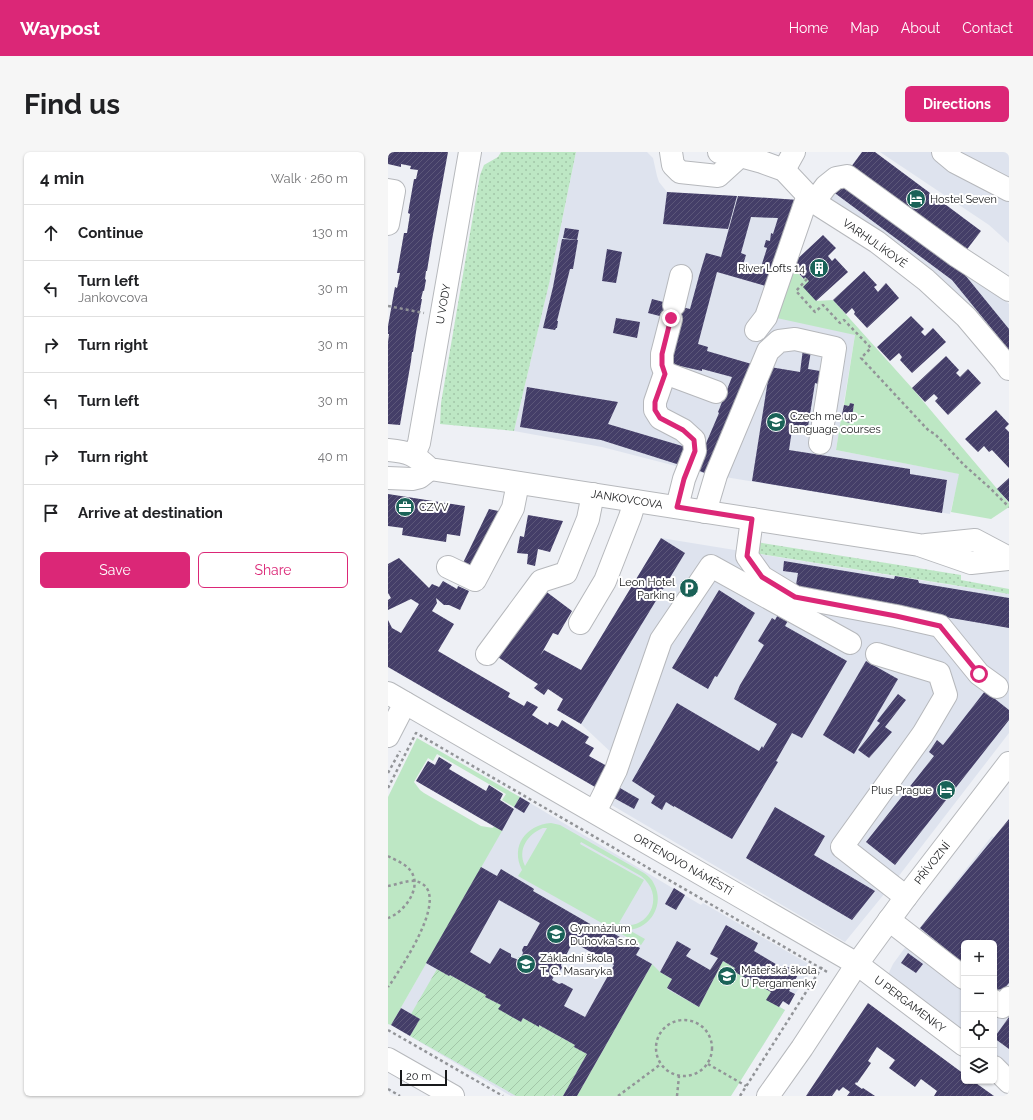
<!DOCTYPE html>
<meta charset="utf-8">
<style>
:root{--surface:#fff;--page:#f6f6f6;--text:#202124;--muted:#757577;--line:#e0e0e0;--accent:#db2777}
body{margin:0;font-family:Raleway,sans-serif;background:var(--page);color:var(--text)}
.controls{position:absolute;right:12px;bottom:12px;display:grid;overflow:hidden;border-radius:6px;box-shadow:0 1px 3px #0004}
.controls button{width:36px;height:36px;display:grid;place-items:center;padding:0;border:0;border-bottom:1px solid var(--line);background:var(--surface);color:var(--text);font:20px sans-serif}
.scale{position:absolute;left:12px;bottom:10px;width:47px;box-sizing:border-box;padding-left:4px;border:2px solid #18191b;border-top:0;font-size:11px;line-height:14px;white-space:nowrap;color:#18191b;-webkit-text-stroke:3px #fff;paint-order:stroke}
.stop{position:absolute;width:12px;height:12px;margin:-9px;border:3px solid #db2777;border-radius:50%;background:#fff}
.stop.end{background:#db2777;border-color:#fff;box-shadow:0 1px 4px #0008}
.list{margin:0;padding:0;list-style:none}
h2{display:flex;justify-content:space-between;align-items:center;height:52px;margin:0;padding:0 16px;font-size:17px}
h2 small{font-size:13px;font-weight:400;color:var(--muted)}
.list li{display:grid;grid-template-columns:26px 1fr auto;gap:12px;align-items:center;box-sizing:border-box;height:56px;padding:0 16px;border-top:1px solid var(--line)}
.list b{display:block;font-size:15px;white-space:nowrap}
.list p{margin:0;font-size:13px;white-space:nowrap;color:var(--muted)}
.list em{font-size:13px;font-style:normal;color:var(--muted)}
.actions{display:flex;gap:8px;padding:12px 16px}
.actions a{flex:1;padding:9px 0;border:1px solid var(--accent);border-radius:6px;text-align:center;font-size:14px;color:var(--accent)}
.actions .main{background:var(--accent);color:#fff}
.icon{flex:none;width:22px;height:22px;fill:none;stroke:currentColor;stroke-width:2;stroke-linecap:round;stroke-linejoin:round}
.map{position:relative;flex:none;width:621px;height:944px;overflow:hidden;border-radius:6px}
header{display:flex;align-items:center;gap:24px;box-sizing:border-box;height:56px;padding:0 20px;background:var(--accent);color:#fff}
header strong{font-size:19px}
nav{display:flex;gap:22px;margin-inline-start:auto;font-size:14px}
.intro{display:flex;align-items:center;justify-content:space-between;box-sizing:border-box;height:96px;padding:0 24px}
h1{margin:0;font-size:28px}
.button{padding:10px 18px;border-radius:6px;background:var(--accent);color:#fff;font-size:14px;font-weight:700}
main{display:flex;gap:24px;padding:0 24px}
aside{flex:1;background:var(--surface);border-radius:6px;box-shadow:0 1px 3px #0004}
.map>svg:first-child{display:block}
.built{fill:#dee3ee}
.grass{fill:url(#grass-dots)}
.park{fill:#bde7c4;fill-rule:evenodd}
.garden{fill:url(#garden-furrows)}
.building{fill:url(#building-hatch);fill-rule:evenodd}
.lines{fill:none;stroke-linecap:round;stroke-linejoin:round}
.minor-casing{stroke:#b6b8bc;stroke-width:24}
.major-casing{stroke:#b6b8bc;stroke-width:24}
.path{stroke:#929498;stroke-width:2.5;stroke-dasharray:3 3;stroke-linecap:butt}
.minor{stroke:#fff;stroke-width:22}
.major{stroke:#fff;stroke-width:22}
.route{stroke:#db2777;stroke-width:5}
.labels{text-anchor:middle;stroke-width:4;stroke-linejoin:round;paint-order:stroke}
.poi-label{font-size:11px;fill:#18191b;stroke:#fff;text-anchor:start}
.street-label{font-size:11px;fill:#18191b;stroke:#fff}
</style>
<header>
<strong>Waypost</strong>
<nav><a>Home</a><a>Map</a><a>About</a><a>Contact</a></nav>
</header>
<div class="intro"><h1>Find us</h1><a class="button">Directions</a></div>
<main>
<aside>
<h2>4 min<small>Walk · 260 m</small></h2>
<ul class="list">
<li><svg class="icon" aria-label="ahead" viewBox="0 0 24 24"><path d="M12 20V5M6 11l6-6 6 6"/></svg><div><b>Continue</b></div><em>130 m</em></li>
<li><svg class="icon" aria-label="left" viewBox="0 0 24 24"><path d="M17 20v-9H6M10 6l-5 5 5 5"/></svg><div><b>Turn left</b><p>Jankovcova</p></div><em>30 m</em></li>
<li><svg class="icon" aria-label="right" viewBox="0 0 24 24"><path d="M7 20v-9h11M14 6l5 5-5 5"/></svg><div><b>Turn right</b></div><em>30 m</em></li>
<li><svg class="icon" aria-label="left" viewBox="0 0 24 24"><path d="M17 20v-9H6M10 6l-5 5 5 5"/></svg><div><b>Turn left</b></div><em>30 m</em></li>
<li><svg class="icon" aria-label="right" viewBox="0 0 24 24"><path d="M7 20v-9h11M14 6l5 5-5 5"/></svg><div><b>Turn right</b></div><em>40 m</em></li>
<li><svg class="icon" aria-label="arrive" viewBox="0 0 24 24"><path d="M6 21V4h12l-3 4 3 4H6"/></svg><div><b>Arrive at destination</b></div></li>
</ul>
<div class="actions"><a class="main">Save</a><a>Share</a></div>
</aside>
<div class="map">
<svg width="621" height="944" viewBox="0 0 621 944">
<defs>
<pattern id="grass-dots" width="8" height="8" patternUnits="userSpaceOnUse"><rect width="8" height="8" fill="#bde7c4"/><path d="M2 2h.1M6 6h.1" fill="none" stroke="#a2c6a8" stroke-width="1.8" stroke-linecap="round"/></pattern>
<pattern id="garden-furrows" width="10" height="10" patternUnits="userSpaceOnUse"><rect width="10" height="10" fill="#bde7c4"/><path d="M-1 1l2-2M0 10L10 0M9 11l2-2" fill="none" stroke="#a2c6a8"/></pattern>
<pattern id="building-hatch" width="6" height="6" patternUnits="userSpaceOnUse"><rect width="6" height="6" fill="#443e68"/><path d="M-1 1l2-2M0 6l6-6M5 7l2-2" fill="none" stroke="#5c5779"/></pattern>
</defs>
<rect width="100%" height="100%" fill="#eef0f5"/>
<g class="built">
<path d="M188,0H259L265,6L269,24L271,30L279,40L411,48L381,134L467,183L448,298L572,322L562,362L319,322L214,295L126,279L161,132Z"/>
<path d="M492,0H621V91L601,73Z"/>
<path d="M455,17L572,101L621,152V203L557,129L437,45Z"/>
<path d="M273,386L530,428L621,442V581L510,725L457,790L210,645L228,605L193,572L169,558Z"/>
<path d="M132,645L313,753L315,751L426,815L407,842L401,853L394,850L392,855L397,858L371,900L253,832L189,944H123L3,873L126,657V655Z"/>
<path d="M604,684L621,697V919L606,908V791H576V885L498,827L505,812L530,778Z"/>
</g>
<g class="grass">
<path d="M113,0H188L161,132L126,279L52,272L53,251L92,23L96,13L110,5Z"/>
<path d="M368,390L573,423V428L621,437V442L366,401Z"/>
</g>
<g class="park">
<path d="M403,113L415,127L417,125L421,129L428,149L445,148L524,236L621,351V355L603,367L563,360L571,322L448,298L453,267L459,268L458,270L463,271L466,252L462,251L461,254L456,253L467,183L384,165Z"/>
<path d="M29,586L132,645L126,655L114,648L118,642L49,602L45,609L40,606L26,630L32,638L36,641L93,674L105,676L106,674L114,679L3,873L0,872V645Z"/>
<path d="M163,671L172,673L256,721C260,724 264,727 266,732C277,752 263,776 241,778L257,787L253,793L130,724L134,718C122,694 138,673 163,671ZM155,676H159L137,714C129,697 140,682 155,676ZM193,690L253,724C280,745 258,782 231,771L256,728L192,692Z"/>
<path d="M335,809L347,816L345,819L383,840L379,848L397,858L343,944H189L264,812L272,820L284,827L279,837L311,855Z"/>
</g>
<path class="garden" d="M49,817L61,824L62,823L98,843L97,845L113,853L111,857L133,870L135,866L151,874V873L187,893L186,895L199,902L175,944H167L165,943L164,944H128L22,884L32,867L23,862Z"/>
<g class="building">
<path d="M0,0H60L44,88L39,119H38L37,127L38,128L36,139H35L33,147H34L28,180L25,200H24L23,209L12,273L0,272V190L1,182H0V174L7,135L9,136L12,121H9L16,81H19L22,62L20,61L26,27H28L30,18L22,17L23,14L13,12V15L0,12Z"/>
<path d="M474,0H487L593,79L577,100L463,15Z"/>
<path d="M452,28L573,118L621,177V198L564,128L444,39Z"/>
<path d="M279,40L349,44L340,77L275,72Z"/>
<path d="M350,44L411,48L381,135L329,120L310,192L320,195L319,199L367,213L319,322L307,317L331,261L330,260L344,225L314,217V219L283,212L289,187L287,186L291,169L260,161L264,147L302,157L311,124L322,127L311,124L318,101L333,105ZM363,65L390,66L385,82L383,81L382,89L378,88L376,95L379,96L372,118L355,113L358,103L353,101Z"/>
<path d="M177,76L191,78L189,88L175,86Z"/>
<path d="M435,83L448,96L440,104L444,109L447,106L460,120L428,149L415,135L421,129L417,125L416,127L403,113Z"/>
<path d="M174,87L190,88L185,117H182L169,169H170L169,176H168L167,178L155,176L165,135Z"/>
<path d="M219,97L234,100L228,131L214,129Z"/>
<path d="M476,119L489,133L486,135L490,140L498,131L511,146L479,176L466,162L467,160L464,156L458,162L445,148Z"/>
<path d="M523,164L536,177L533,180L537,184L545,176L558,190L524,221L512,208L514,205L511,201L502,209L489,195Z"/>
<path d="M228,166L252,170L249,186L225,181Z"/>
<path d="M415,197L423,199L420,217L432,219L430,232L427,231L419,281L404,278L401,298L522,317V322L559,328L554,361L364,329L382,215L412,220Z"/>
<path d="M558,204L571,218L568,221L572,225L580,217L593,231L560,263L547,249L550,246L546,242L537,250L524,236Z"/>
<path d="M139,235L230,250L220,272L301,296L295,314L213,288L132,275Z"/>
<path d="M462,251L466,252L463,271L458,270L459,268L453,267L456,253L461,254Z"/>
<path d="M608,258L621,272L617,276L621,280V316L604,298L601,300L596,294L590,300L577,287Z"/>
<path d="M621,326V350L609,337Z"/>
<path d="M0,342L77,354L72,384L59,382L58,390L14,383L15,376L0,374Z"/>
<path d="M101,357L115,360L86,422L73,415Z"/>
<path d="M140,363L175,369L162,400L150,397L147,414L139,412L140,402L129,401L132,384L136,385Z"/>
<path d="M273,386L297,401L193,572L169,558L175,547L160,537L156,543L146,536L150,532L139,525L107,503L156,438L184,459L170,483L165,481L152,504L156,498L193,518Z"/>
<path d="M11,406L41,436L44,432L51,435L55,429L69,437L70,434L81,439L72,458L61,453H56L48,446L49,451L44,459L66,472L50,499L122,541L120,545L136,554L139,549L150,555L144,563L160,573L161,570L170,575L174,568L201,585L197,591L206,596L201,604L219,614L207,635L0,515V468L4,476L13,481L31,452L23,447L0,458V448L3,446L0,441V412Z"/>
<path d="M396,409L506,427L507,424L530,428L531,431L621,446V476L407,439L410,421L395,419Z"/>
<path d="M331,438L367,461L329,525L327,524L320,537L284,516Z"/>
<path d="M392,459L402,465L397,474L459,509L414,586L404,581L388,609L390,610L344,687L286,654V655L278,650L274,658L263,651L267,644L244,629L289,551L371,599L374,594L375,596L389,572L346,547L352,533L376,493L370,489L384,466L387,468Z"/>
<path d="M478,509L510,527L466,602L435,583Z"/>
<path d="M597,539L621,558V568L507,713L478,690L546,604L541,600L549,588L555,593Z"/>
<path d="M510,542L518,548L497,575L504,580L481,606L470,598L492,571L489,569Z"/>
<path d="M51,605L64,613L61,617L98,639L101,633L115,642L112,648L126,657L114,679L28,629L40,609L47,613Z"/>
<path d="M232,636L251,647L246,657L226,646Z"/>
<path d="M132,645L142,651L136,661L126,655Z"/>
<path d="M387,655L437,684L426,703L487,739L464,768L358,706Z"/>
<path d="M621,667V831L616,837L607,838L606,837V791H576V812L532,776Z"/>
<path d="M93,715L109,724L113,717L143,735L146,737L145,739L216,780L218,778L221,780V779L252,796L248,803L264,812L189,944H175L199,902L186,895L187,893L151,873V875L135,866L133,870L110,857L113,853L97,845L98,843L62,823L61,824L38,811ZM111,748L152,771L139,794H136L134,798L135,801L131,808L123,805V802L112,796L102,812L82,800ZM185,790L226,813L197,865L176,854L185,837L174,831L171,832L164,828L168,820H171L174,816L173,813Z"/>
<path d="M286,736L297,743L288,758L277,752Z"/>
<path d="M338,773L370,791L366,799L396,817L398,814L411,821L401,839L407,842L401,853L395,849L391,855L378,848L383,840L345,819L347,816L335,809L311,855L279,836L284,827L272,820L289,789L303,797L298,804L322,818L330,806L322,802Z"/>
<path d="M520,801L535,812L528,821L513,811Z"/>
<path d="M480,851L576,922V929H585L606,944H546L549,939L533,927L527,935L501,916L507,908L489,895L480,909L483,911L469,931L468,930L467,932L474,937L475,936L487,944H459L462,940L455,935L451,939L449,937L444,944H418Z"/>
<path d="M13,856L32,867L22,884L3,873Z"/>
<path d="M621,865V897L606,886Z"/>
</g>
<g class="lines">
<defs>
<g id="minor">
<path d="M283,0L285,13L292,20L330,24L352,4"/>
<path d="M331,0L352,4L374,10L396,18L426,50L489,90L538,128L578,165L616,210L621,217"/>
<path d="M555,0L567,10L621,38"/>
<path d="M396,18L406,0"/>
<path d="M0,38L6,39L0,72"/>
<path d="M426,50L438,34L448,26L459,24L569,104L621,138"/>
<path d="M286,153L293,124"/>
<path d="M283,167L274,202V213L277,221L267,250V258L272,266L295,278L306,288L307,299L296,327L289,355"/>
<path d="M368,178L378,165L420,43"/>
<path d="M277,221L328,240"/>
<path d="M0,298C21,300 26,302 42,317L531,393L583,411L621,407"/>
<path d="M26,303L31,291L82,0"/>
<path d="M0,326L24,327L32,325L42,317"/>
<path d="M317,360L328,323L380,199L391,189L407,187L447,196L432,291"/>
<path d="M364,367L359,404L374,425L407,445L508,464L552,474L591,522L609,535"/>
<path d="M538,393L587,388L621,406"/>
<path d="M60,415L87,428L125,356L130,331"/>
<path d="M192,471L217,429L242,365L247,349"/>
<path d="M99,502L153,429L178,421L200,367L205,342"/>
<path d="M489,502L551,521L558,543L535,582L454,695L518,745"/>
<path d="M0,541L469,812L576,893"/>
<path d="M0,584L17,551"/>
<path d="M207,660L228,618L273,488L323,414L462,491"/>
<path d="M501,768L576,826"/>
<path d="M606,849L614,855L621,846"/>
<path d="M606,915L621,930"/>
<path d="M380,944L414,896L469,812L518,745L621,611"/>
</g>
<path id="major" d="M0,907L65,944"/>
</defs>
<use href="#minor" class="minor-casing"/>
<use href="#major" class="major-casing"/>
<g class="path">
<path d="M419,127L408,139L427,160L435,153L452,171L456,168L483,196L473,206L541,279L547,282L576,313L602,336L621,355"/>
<path d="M0,154L36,161"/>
<path d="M0,621L12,599"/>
<path d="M0,636L28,581L441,821"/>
<path d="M0,704C9,709 21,713 25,723C32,739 15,761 0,766"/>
<path d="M0,734C7,733 20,728 27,729C67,737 14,814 3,831L0,835"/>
<circle cx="296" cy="896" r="28"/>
<path d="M0,878L115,944"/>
<path d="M320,912L358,934"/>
<path d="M0,937L12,944"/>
<path d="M230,944L273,912"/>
<path d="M289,944L291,924"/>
<path d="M352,944L434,815"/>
</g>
<use href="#minor" class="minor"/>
<use href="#major" class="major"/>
</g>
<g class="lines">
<path class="route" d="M283,166L274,202V213L277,222L267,250V258L272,266L295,278L306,288L307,299L296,327L289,355L364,367L359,404L374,425L407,445L508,464L552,474L591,522"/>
</g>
<defs>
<symbol id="hotel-disc" viewBox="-11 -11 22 22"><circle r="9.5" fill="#1a6257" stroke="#fff"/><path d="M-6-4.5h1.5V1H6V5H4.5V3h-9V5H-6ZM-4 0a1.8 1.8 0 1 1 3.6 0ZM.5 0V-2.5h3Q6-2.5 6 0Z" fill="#fff"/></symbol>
<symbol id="building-disc" viewBox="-11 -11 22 22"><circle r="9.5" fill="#1a6257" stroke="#fff"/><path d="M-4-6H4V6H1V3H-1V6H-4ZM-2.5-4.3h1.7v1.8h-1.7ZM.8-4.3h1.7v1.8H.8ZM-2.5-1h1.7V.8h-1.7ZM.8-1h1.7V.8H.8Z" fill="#fff"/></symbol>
<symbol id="school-disc" viewBox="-11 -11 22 22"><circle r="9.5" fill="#1a6257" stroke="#fff"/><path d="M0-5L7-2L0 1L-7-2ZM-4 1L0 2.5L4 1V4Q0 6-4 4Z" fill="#fff"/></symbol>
<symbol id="office-disc" viewBox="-11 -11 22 22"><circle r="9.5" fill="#1a6257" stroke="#fff"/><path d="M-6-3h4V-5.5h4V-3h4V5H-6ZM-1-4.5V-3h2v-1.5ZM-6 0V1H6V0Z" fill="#fff"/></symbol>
<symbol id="parking-disc" viewBox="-11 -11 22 22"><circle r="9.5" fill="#1a6257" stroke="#fff"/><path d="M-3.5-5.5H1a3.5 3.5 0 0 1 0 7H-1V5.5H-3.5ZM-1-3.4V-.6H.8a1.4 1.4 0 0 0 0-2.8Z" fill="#fff"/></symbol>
</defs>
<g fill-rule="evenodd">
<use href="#hotel-disc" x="517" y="36" width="22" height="22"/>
<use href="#building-disc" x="420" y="105" width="22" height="22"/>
<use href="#school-disc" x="377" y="259" width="22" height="22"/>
<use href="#office-disc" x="6" y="344" width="22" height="22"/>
<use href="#parking-disc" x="290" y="425" width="22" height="22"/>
<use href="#hotel-disc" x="547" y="627" width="22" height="22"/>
<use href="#school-disc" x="157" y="771" width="22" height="22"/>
<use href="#school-disc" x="127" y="801" width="22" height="22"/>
<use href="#school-disc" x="328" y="813" width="22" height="22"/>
</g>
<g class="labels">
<g class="poi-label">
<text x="542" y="51">Hostel Seven</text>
<text x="417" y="120" text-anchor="end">River Lofts 14</text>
<text x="402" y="268">Czech me up -<tspan x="402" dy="13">language courses</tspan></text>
<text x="31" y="359">CZVV</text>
<text x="287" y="434" text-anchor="end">Leon Hotel<tspan x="287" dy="13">Parking</tspan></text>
<text x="544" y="642" text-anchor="end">Plus Prague</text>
<text x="182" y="780">Gymnázium<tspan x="182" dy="13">Duhovka s.r.o.</tspan></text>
<text x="152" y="810">Základní škola<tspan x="152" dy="13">T. G. Masaryka</tspan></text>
<text x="353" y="822">Mateřská škola<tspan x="353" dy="13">U Pergamenky</tspan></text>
</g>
<g class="street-label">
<text transform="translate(487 91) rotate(35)" y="4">VARHULÍKOVÉ</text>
<text transform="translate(55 152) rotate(-80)" y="4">U VODY</text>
<text transform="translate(239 347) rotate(9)" y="4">JANKOVCOVA</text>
<text transform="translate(544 711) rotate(-52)" y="4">PŘÍVOZNÍ</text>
<text transform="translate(295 712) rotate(30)" y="4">ORTENOVO NÁMĚSTÍ</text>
<text transform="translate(522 852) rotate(37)" y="4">U PERGAMENKY</text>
</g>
</g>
</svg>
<div class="controls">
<button>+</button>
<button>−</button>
<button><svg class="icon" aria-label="locate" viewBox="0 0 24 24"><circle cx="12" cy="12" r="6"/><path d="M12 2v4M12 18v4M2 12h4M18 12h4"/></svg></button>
<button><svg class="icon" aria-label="layers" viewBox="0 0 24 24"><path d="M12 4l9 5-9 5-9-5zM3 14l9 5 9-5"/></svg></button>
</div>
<div class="scale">20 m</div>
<div class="stop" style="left:591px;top:522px"></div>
<div class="stop end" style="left:283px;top:166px"></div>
</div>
</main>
